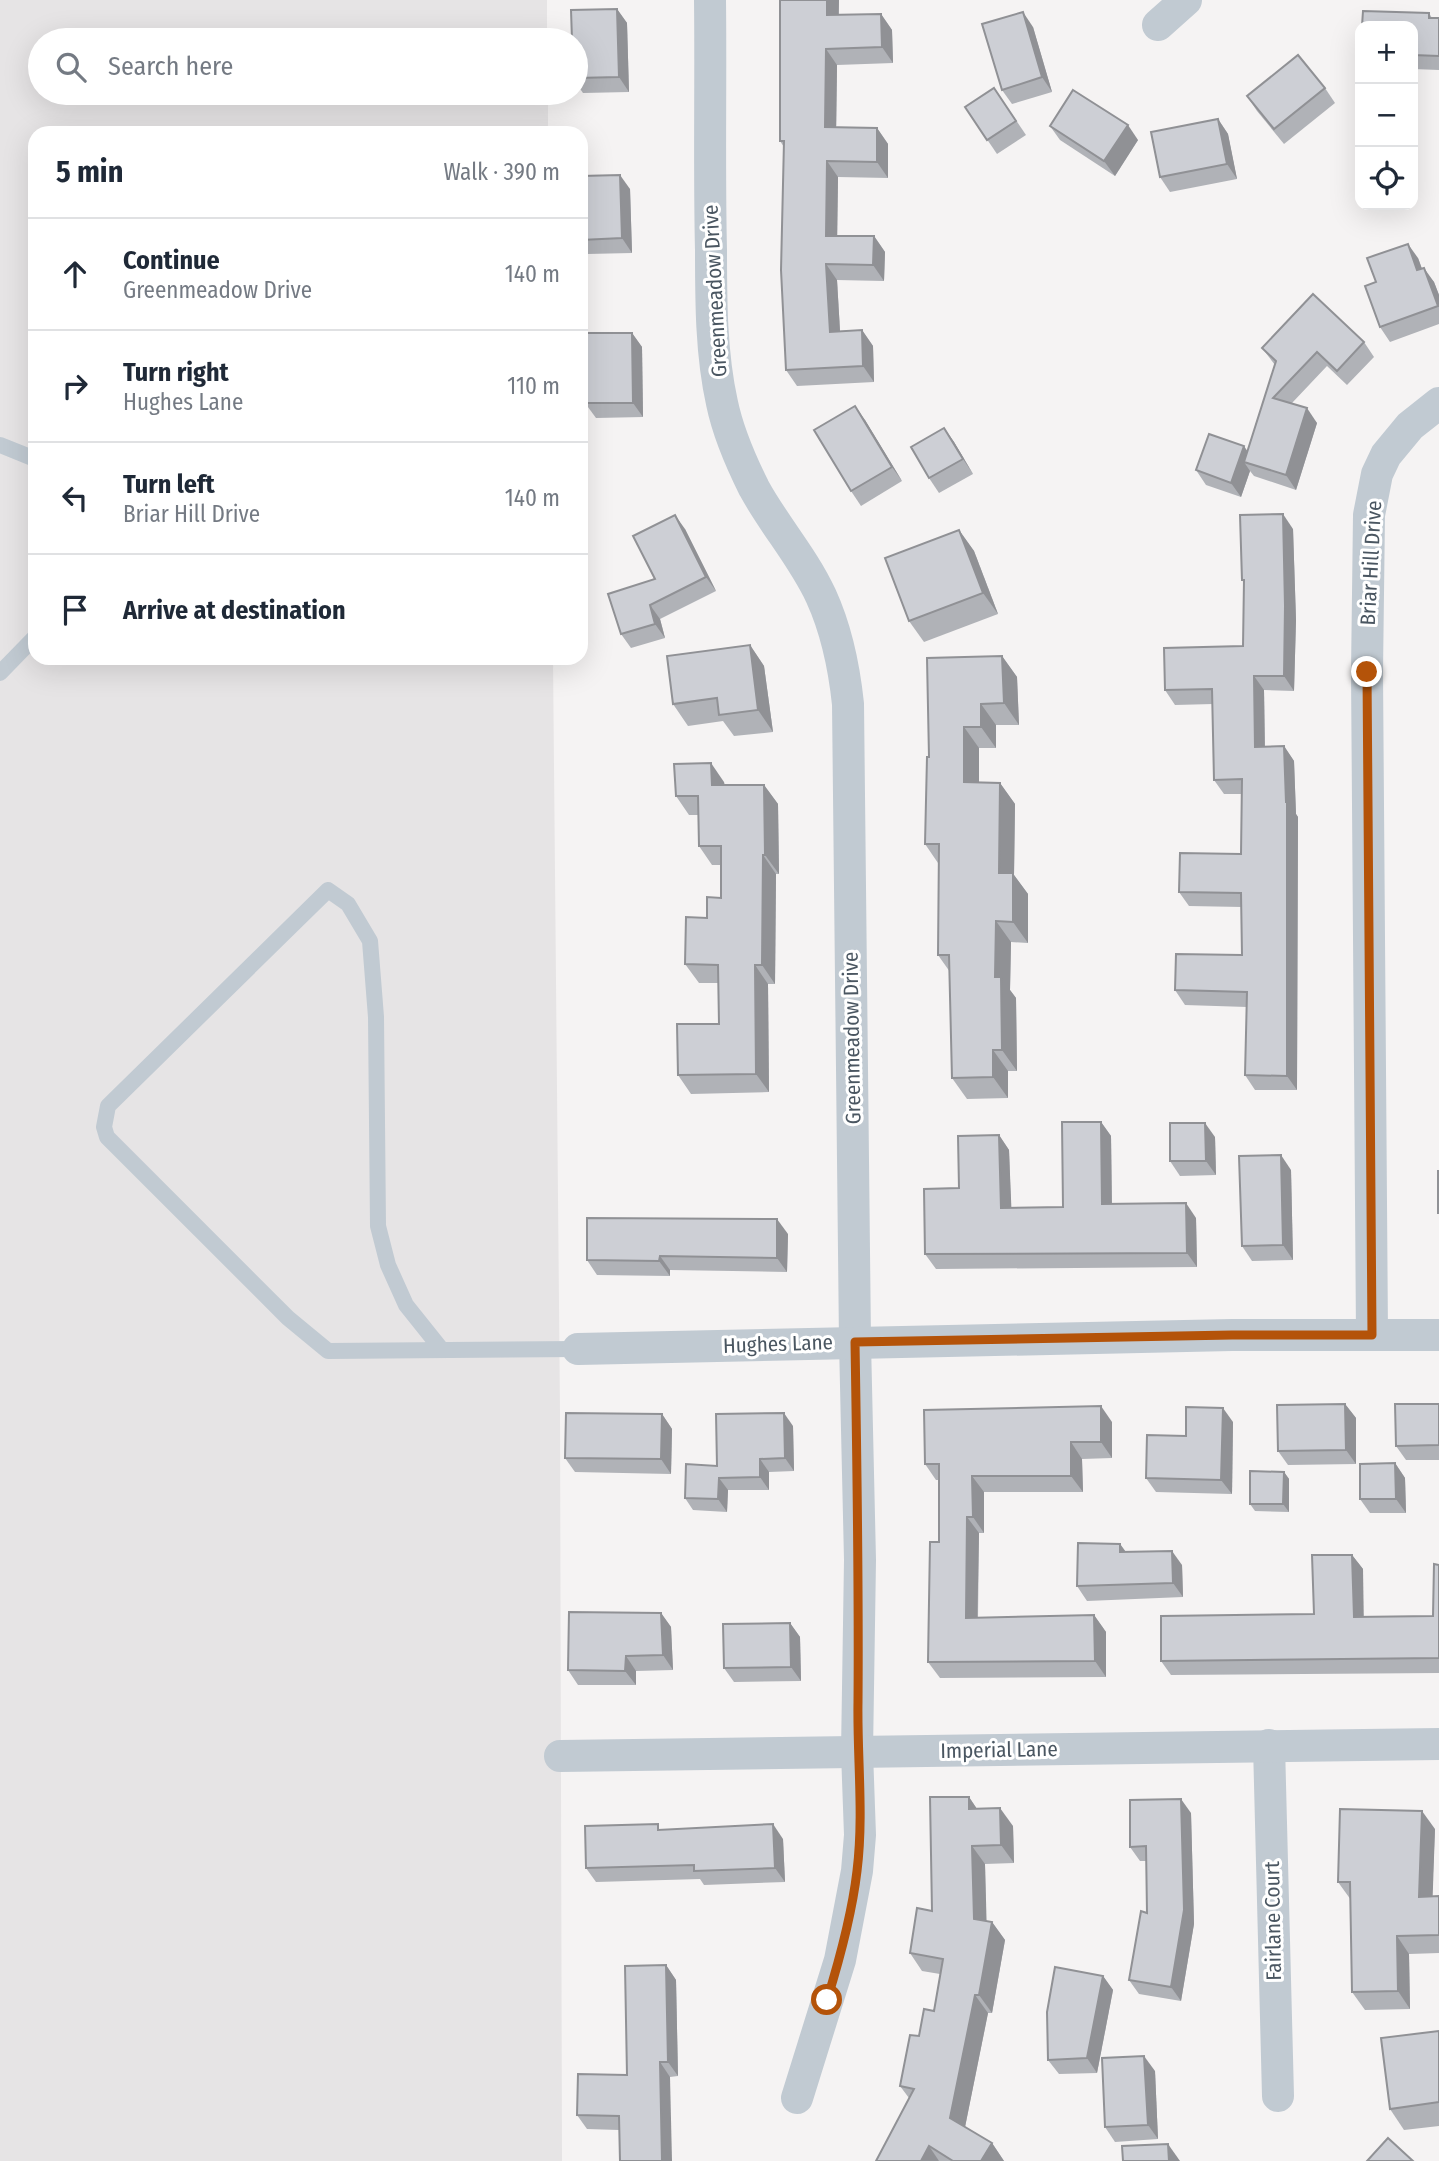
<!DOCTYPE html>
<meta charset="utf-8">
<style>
:root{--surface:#fff;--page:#f6f6f7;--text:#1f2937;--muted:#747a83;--line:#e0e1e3}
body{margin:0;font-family:"Fira Sans Condensed",sans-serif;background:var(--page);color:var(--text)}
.controls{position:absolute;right:21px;top:21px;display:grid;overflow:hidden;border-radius:14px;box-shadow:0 7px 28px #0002}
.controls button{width:63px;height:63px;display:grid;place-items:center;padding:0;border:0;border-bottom:2px solid var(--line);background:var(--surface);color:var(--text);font:35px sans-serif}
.stop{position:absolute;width:21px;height:21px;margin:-16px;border:5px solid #b45309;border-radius:50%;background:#fff}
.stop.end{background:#b45309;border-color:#fff;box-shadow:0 2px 7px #0008}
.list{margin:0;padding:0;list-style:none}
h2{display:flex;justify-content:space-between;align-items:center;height:91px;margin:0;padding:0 28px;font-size:30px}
h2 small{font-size:23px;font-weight:400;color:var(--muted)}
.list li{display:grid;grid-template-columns:46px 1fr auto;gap:21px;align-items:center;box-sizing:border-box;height:112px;padding:0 28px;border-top:2px solid var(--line)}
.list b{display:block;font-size:26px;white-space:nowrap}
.list p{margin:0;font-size:23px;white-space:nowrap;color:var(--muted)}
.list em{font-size:23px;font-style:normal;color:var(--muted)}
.icon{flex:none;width:38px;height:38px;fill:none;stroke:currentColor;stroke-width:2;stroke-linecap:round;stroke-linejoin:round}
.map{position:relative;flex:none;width:1439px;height:2161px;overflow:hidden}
.search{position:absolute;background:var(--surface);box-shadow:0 7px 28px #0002;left:28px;top:28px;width:560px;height:77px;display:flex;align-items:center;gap:18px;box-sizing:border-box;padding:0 24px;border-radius:38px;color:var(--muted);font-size:26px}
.panel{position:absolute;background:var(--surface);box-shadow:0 7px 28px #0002;left:28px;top:126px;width:560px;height:539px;border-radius:21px}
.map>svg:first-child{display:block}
.education{fill:#e6e4e5}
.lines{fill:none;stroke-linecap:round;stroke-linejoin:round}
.lane{stroke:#c1cad2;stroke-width:16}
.street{stroke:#c1cad2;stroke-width:32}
.wall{fill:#b0b2b7}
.shaded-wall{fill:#909195}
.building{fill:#cdcfd5;stroke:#909195;stroke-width:2}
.route{stroke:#b45309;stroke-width:9}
.labels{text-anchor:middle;stroke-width:6;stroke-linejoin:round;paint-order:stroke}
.street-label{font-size:21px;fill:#4a5661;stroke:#fff}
</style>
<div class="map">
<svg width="1439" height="2161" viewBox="0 0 1439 2161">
<rect width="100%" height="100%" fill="#f5f3f3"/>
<path class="education" d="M0,0H547V40H40V93H548V133H35V658H553L560,1412L562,2161H0Z"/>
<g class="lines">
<g class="lane">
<path d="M0,445L35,459"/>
<path d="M0,673L35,637"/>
<path d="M442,1350L406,1305L388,1265L378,1226L376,1017L370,941L348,904L328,890L108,1106L104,1127L107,1137L288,1318L328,1351L578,1349"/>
</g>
<g class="street">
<path d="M710,0C711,83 709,167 711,250C711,300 711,354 722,403C728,432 741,462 754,488C774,525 803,557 821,596C837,631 844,666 848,704L855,1342L860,1560L857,1752L860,1835L857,1871L840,1960L797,2098"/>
<path d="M1158,25L1186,0"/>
<path d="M1372,1335L1367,672L1369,515L1377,474L1386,455L1410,426L1439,403"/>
<path d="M578,1349L1232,1335H1439"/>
<path d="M1269,1745L1278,2096"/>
<path d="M560,1756L1439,1744"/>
</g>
</g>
<g class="wall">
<path d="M780,0H839V15L881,14L892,30L893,63L837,65L836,127L877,128L888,144V178L838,177L837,236H874L885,252L884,281L837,280L840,331L862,330L873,346L874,382L797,386L786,370L784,147L780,141Z"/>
<path d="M617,9L627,23L629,92L583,93L576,83V40Z"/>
<path d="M1429,13L1432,18H1439V70L1413,69V26Z"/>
<path d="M1033,27L1052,92L1012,104L1002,90Z"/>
<path d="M994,88L1026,135L997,154L965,107Z"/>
<path d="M1325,88L1335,103L1284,144L1257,111L1247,96Z"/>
<path d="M1218,119L1228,134L1237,179L1170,192L1160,177Z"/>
<path d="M1050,126L1138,140L1115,176L1060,140Z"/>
<path d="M581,176L630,189L632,253L587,254L581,246Z"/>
<path d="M1418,258L1422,269L1434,282L1439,295V324L1390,342L1380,327L1376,282Z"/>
<path d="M632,333L642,347L643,417L596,418L585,403Z"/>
<path d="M1364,342L1374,357L1347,385L1327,366L1292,403L1317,423L1296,490L1254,476L1250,471L1241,497L1206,485L1196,470L1248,452L1275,365L1262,348Z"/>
<path d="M865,420L902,481L861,506L851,491Z"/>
<path d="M944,428L954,442L973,474L939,493L929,478Z"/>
<path d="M685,529L716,591L660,619L665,638L631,648L621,634Z"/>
<path d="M1293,529L1296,620L1294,691L1264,690L1265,747L1284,746L1294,761L1296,814L1298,817L1297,1090H1255L1245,1075L1247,1007L1185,1005L1175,990L1242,955V907L1189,906L1179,892L1241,854L1242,794H1224L1214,780L1213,704L1175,705L1165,690L1243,646L1244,583L1242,580Z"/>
<path d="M959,530L974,551L998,614L924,642L909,621Z"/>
<path d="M750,645L764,666L773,732L734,736L723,721L688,726L673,704Z"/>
<path d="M1002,656L1017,677L1019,725H996V748H979V783H1000L1015,804L1014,875L1028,894V943L1011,942L1010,990L1016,998L1017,1071H1008V1098L967,1099L952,1078L950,972L938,955V863L925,844L929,757Z"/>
<path d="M724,782L725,785H764L778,804L779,874H776L775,984H768L769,1092L691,1094L678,1075L719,1024L718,983H699L685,964L707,918L721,898V865H712L699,846V815H689L676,796Z"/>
<path d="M1101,1122L1111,1136L1112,1204L1196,1218L1197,1267L936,1269L925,1254L959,1188L999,1135L1009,1150L1011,1208L1063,1207Z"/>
<path d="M1215,1137L1216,1175L1180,1176L1170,1161Z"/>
<path d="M1291,1170L1293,1260L1252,1261L1242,1246Z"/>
<path d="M788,1234L787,1272L670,1270V1276L597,1275L587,1260Z"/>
<path d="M1345,1404L1356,1418V1464L1288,1465L1278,1451Z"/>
<path d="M1439,1404V1460H1406L1396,1446Z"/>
<path d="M662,1414L672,1429L671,1474L575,1472L565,1458Z"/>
<path d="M1112,1422V1458L1082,1459L1083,1492H984V1533H979L978,1618L1094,1615L1106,1632V1677L940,1678L928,1662L939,1542V1480H936L925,1464Z"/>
<path d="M1233,1422L1232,1494L1156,1492L1146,1478L1186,1436Z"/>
<path d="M793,1426L794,1471L769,1472V1490H728L727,1512L693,1510L685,1498L717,1466Z"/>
<path d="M1395,1463L1405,1478L1406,1513H1370L1360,1499Z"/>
<path d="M1284,1472L1289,1479V1512L1255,1511L1250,1504Z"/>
<path d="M1120,1544L1126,1552L1182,1565L1183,1597L1087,1601L1077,1586Z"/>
<path d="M1352,1555L1363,1569V1617L1433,1616L1439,1565V1673L1171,1675L1161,1661L1314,1614Z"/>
<path d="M661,1613L671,1627L673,1670L636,1671V1685H578L568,1670Z"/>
<path d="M790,1623L800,1637L801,1681L734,1682L724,1668Z"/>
<path d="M969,1797L977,1809L1013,1826L1014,1863L985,1864L986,1921L992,1922L1005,1940L992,2013H988L965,2127L992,2143L1004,2161H876L909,2098L900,2086L919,2036L934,2011L940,1974L922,1971L910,1953L932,1911Z"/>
<path d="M1191,1813L1194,1924L1181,2001L1139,1994L1129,1980L1147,1913V1861H1140L1130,1847Z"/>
<path d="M1435,1829L1432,1896H1439V1953L1409,1954L1410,2009L1365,2010L1352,1992L1351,1900L1338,1882Z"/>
<path d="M662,1830L783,1839L785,1882L704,1885L700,1879L596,1882L586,1868Z"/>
<path d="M666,1965L676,1980L678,2076L670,2077L619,2130L587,2129L577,2115L627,2075Z"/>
<path d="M1103,1976L1113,1990L1097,2073L1059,2074L1048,2060Z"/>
<path d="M1439,2031V2126L1404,2130L1390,2109Z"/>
<path d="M1155,2071L1158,2139L1115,2142L1105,2127Z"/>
</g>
<g class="shaded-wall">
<path d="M827,0H839L838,31L827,15Z"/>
<path d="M617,9L627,23L629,92L619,77Z"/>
<path d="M1023,12L1033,27L1052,92L1042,77Z"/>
<path d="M881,14L892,30L893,63L882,47Z"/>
<path d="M826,49L837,65L836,143L825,127Z"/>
<path d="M1218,119L1228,134L1237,179L1227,164Z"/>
<path d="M1128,125L1138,140L1115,176L1104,161Z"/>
<path d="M877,128L888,144V178L877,162Z"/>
<path d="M827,161L838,177L837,251L826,236Z"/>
<path d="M620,175L630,189L632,253L622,238Z"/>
<path d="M874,236L885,252L884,281L873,265Z"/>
<path d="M1408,244L1418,258L1428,285L1417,270Z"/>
<path d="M826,264L837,280L841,348L830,332Z"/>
<path d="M1424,268L1434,282L1439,295V307Z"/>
<path d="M862,330L873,346L874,382L863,366Z"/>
<path d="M632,333L642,347L643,417L633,403Z"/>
<path d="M855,406L865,420L902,481L892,467Z"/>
<path d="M1307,408L1317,423L1296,490L1286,475Z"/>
<path d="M944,428L954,442L973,474L963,459Z"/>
<path d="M1244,446L1254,461L1244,462L1250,471L1241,497L1231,483Z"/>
<path d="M1283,514L1293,529L1296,620L1294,691L1284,676Z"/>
<path d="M675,515L685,529L716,591L706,577Z"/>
<path d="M959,530L974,551L998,614L983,593Z"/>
<path d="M650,605L660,619L665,638L655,624Z"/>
<path d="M750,645L764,666L773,732L758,710Z"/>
<path d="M1002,656L1017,677L1019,725L1004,703Z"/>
<path d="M1254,676L1264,690L1265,761L1255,747Z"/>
<path d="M981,704L996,725V748L981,727Z"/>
<path d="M964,727L979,748V804L964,782Z"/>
<path d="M1284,746L1294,761L1296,814L1298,817L1297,1090L1287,1076L1286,802Z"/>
<path d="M711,763L724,782L725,804L712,785Z"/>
<path d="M1000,783L1015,804L1014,875L1028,894V943L1013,922L999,873Z"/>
<path d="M764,785L778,804L779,874L765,855Z"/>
<path d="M763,855L776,874L775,984L762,965Z"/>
<path d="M996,921L1011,942L1010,990L1016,998L1017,1071L1002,1050L995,977Z"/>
<path d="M755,965L768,984L769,1092L756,1074Z"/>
<path d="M993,1050L1008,1071V1098L993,1077Z"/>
<path d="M1101,1122L1111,1136L1112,1219L1102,1204Z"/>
<path d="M1205,1123L1215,1137L1216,1175L1206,1161Z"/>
<path d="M999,1135L1009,1150L1012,1223L1001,1208Z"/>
<path d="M1281,1155L1291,1170L1293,1260L1283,1245Z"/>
<path d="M1186,1203L1196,1218L1197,1267L1187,1253Z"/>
<path d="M777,1219L788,1234L787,1272L777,1258Z"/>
<path d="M660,1256L670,1270V1276L659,1261Z"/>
<path d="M1345,1404L1356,1418V1464L1346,1450Z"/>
<path d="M1101,1406L1112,1422V1458L1101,1442Z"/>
<path d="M1223,1408L1233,1422L1232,1494L1221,1480Z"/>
<path d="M784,1413L793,1426L794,1471L785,1458Z"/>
<path d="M662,1414L672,1429L671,1474L661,1459Z"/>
<path d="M1071,1442L1082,1459L1083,1492L1071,1476Z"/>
<path d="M760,1459L769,1472V1490L760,1477Z"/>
<path d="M1395,1463L1405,1478L1406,1513L1396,1499Z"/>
<path d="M1284,1472L1289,1479V1512L1283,1504Z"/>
<path d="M972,1476L984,1492V1533L973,1517Z"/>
<path d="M719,1478L728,1490L727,1512L718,1499Z"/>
<path d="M967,1517L979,1533L977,1635L966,1618Z"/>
<path d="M1120,1544L1130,1558L1120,1552Z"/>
<path d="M1172,1551L1182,1565L1183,1597L1173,1583Z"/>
<path d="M1352,1555L1363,1569L1364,1631L1354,1617Z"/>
<path d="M661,1613L671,1627L673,1670L663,1655Z"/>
<path d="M1094,1615L1106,1632V1677L1095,1661Z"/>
<path d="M790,1623L800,1637L801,1681L791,1667Z"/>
<path d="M626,1656L636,1671V1685L625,1671Z"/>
<path d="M969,1797L981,1815L969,1809Z"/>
<path d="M1181,1799L1191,1813L1194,1924L1181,2001L1171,1987Z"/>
<path d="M1000,1808L1013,1826L1014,1863L1001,1845Z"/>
<path d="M1422,1811L1435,1829L1432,1915L1419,1897Z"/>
<path d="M773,1824L783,1839L785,1882L775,1868Z"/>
<path d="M972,1846L985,1864L987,1937L974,1919Z"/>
<path d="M992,1922L1005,1940L992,2013L979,1995Z"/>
<path d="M1397,1936L1409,1954L1410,2009L1398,1991Z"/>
<path d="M666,1965L676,1980L678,2076L668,2062Z"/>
<path d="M1103,1976L1113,1990L1097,2073L1087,2058Z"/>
<path d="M975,1995L988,2013L963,2137L950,2118Z"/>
<path d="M1144,2056L1155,2071L1158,2139L1148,2125Z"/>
<path d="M660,2062L670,2077L672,2161H662Z"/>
<path d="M992,2143L1004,2161H981Z"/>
<path d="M1168,2144L1180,2161H1169Z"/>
<path d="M929,2146L939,2161H921Z"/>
</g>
<g class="building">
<path d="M780,0H827V15L881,14L882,47L826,49L825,127L877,128V162L827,161L826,236H874L873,265L826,264L830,332L862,330L863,366L786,370L781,270L784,141H780Z"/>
<path d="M617,9L619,77L576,78V40H572L571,10Z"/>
<path d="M1363,11L1429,13V18H1439V56L1413,55V26H1362Z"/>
<path d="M1023,12L1042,77L1002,90L982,24Z"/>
<path d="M1298,55L1325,88L1274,129L1247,96Z"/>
<path d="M994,88L1016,121L987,140L965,107Z"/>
<path d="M1073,90L1128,125L1104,161L1050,126Z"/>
<path d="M1218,119L1227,164L1160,177L1151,132Z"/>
<path d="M620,175L622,238L581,240V176Z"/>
<path d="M1408,244L1417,270L1424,268L1438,306L1380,327L1365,286L1376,282L1367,258Z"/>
<path d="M1313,294L1364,342L1337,371L1317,352L1273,398L1307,408L1286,475L1244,462L1276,361L1262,348Z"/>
<path d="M584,333H632L633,403H585Z"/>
<path d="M855,406L892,467L851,491L814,430Z"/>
<path d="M944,428L963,459L929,478L911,447Z"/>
<path d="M1209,434L1244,446L1231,483L1196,470Z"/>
<path d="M1283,514L1285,606L1284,676H1254L1255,747L1284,746L1286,802H1287V1076L1245,1075L1247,992L1175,990L1176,954L1242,955L1241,893L1179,892L1180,853L1241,854L1242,779L1214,780L1212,689L1165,690L1164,648L1243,646L1244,580H1242L1240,515Z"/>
<path d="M675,515L706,577L650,605L655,624L621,634L608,594L655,579L633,536Z"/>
<path d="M959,530L983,593L909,621L885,558Z"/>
<path d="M750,645L758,710L719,715L717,698L673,704L667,656Z"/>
<path d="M1002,656L1004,703L981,704V727H964V782L1000,783L999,873H1013V922L996,921L995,977H1001L1002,1050H993V1077L952,1078L949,955H938L939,844H925L927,757H929L927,658Z"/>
<path d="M711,763L712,785H764L765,855H763L762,965H755L756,1074L678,1075L677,1024H719L718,965L685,964L686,917L707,918V897L721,898V846H699L698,796H676L674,764Z"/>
<path d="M1062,1122H1101L1102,1204L1186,1203L1187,1253L925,1254L924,1189L959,1188L958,1136L999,1135L1001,1208L1063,1207Z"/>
<path d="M1170,1123H1205L1206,1161H1170Z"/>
<path d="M1281,1155L1283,1245L1242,1246L1239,1156Z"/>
<rect x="1438" y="1171" width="1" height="42"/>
<path d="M587,1218L777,1219V1258L660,1256L659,1261L587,1260Z"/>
<path d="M1345,1404L1346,1450L1278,1451L1277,1405Z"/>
<path d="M1395,1404H1439V1445L1396,1446Z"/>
<path d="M1101,1406V1442H1071V1476H972L973,1517H967L966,1618L1094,1615L1095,1661L928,1662L930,1542H939V1464H925L924,1410Z"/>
<path d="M1186,1407L1223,1408L1221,1480L1146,1478L1147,1435L1186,1436Z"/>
<path d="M566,1413L662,1414L661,1459L565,1458Z"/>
<path d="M784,1413L785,1458L760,1459V1477L719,1478L718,1499L685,1498L686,1464L717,1466L716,1414Z"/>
<path d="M1395,1463L1396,1499H1360V1464Z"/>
<path d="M1250,1471L1284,1472L1283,1504H1250Z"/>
<path d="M1078,1543L1120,1544V1552L1172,1551L1173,1583L1077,1586Z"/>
<path d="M1312,1555H1352L1354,1617L1433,1616L1434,1564L1439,1565V1658L1161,1661V1616L1314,1614Z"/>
<path d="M569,1612L661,1613L663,1655L626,1656L625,1671L568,1670Z"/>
<path d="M790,1623L791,1667L724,1668L723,1624Z"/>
<path d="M930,1797H969V1809L1000,1808L1001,1845L972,1846L974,1919L992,1922L979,1995H975L950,2118L992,2143L981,2161H953L929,2146L921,2161H876L914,2089L900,2086L910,2035L919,2036L924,2009L934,2011L943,1959L910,1953L917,1908L932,1911Z"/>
<path d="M1181,1799L1184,1910L1171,1987L1129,1980L1141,1911L1147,1913L1146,1846L1130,1847V1800Z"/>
<path d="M1340,1809L1422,1811L1419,1897L1439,1896V1935L1397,1936L1398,1991L1352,1992L1350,1882H1338Z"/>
<path d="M658,1824V1830L773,1824L775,1868L694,1871V1865L586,1868L585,1826Z"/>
<path d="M666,1965L668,2062H660L662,2161H620L619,2116L577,2115L578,2074L627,2075L625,1966Z"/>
<path d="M1055,1967L1103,1976L1087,2058L1048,2060L1047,2012Z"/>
<path d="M1439,2031V2102L1390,2109L1381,2038Z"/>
<path d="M1144,2056L1148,2125L1105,2127L1102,2058Z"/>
<path d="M1388,2138L1413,2161H1367Z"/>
<path d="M1168,2144L1169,2161H1123L1122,2146Z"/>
</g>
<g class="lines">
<path class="route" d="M827,2000C840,1958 852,1914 857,1871C864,1815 857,1757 858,1702C859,1582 857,1462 855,1342L1232,1335H1372L1367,672"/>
</g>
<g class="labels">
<g class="street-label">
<text transform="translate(715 291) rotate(-93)" y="7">Greenmeadow Drive</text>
<text transform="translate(1371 563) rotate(-87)" y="7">Briar Hill Drive</text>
<text transform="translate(852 1038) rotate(-91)" y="7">Greenmeadow Drive</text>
<text transform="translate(778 1344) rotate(-2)" y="7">Hughes Lane</text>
<text transform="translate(999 1750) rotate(-1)" y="7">Imperial Lane</text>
<text transform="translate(1273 1921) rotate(-91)" y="7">Fairlane Court</text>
</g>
</g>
</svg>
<div class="controls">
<button>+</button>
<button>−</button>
<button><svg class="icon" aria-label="locate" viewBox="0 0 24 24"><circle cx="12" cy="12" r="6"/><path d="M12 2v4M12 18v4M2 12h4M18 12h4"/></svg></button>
</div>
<div class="stop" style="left:827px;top:2000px"></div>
<div class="stop end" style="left:1367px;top:672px"></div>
<div class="search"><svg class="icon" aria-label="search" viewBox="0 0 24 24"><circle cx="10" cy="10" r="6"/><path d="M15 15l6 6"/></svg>Search here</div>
<section class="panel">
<h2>5 min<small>Walk · 390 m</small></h2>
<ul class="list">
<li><svg class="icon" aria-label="ahead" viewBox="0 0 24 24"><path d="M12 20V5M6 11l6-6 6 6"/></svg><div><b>Continue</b><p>Greenmeadow Drive</p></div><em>140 m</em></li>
<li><svg class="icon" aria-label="right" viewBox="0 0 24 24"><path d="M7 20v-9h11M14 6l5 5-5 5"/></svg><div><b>Turn right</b><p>Hughes Lane</p></div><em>110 m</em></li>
<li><svg class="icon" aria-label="left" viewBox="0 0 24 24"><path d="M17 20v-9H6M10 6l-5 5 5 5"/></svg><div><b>Turn left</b><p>Briar Hill Drive</p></div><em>140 m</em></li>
<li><svg class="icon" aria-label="arrive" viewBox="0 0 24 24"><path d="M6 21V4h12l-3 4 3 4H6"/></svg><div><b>Arrive at destination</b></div></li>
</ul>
</section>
</div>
